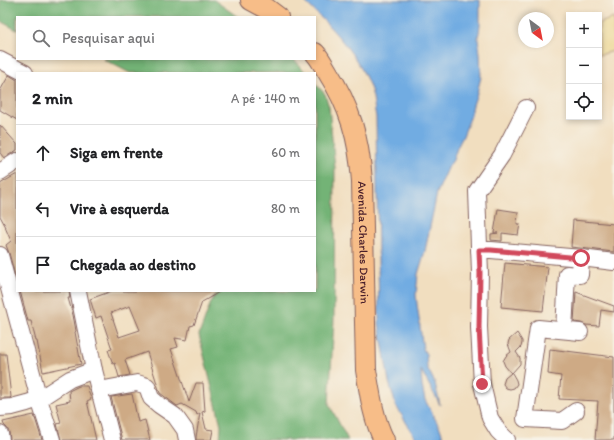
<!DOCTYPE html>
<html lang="pt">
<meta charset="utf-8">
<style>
:root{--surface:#fff;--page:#f6f6f6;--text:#202124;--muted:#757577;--line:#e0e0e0}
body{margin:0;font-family:Itim,sans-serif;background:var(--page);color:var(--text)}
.controls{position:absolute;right:12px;top:12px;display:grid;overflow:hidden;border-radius:0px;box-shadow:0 2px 6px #0003}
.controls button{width:36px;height:36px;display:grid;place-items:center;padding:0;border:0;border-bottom:1px solid var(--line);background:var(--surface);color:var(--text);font:20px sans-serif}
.compass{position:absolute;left:518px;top:12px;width:36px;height:36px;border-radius:50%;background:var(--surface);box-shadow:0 2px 6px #0003;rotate:148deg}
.stop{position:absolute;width:12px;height:12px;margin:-9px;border:3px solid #d1495b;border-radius:50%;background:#fff}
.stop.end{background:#d1495b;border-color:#fff;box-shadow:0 1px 4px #0008}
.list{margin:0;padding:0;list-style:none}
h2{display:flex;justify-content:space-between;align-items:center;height:52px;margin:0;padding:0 16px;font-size:17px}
h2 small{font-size:13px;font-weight:400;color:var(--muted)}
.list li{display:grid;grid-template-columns:26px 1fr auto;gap:12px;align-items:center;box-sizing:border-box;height:56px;padding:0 16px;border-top:1px solid var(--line)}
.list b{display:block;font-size:15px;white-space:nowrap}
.list em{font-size:13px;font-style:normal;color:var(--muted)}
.icon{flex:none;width:22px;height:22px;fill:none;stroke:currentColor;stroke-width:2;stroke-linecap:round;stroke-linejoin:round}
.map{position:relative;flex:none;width:614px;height:440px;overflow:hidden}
.search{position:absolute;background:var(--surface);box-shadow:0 2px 6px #0003;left:16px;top:16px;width:300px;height:44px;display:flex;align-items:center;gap:10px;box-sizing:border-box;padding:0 14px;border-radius:0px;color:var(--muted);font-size:15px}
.panel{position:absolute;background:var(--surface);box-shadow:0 2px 6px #0003;left:16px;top:72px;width:300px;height:220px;border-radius:0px}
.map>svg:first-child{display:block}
.forest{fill:#73b376;stroke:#5e6950}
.sand{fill:#eeda9e;stroke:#9c7c64}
.water{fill:#71ace2;stroke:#5e6686}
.building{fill:#ceaa85;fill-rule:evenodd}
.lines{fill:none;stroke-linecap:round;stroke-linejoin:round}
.minor-casing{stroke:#84625f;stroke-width:18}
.major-casing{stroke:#84625f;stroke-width:22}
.minor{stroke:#fff;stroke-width:16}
.major{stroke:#f7bd88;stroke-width:20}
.route{stroke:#d1495b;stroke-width:5}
.labels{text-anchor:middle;stroke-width:4;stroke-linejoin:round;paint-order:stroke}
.street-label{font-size:12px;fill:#4a1f2b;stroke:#f7f3e8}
</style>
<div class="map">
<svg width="614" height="440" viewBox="0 0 614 440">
<rect width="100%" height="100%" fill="#f7f3e8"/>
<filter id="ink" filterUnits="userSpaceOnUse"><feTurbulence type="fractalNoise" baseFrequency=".025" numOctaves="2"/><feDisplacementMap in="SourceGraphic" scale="8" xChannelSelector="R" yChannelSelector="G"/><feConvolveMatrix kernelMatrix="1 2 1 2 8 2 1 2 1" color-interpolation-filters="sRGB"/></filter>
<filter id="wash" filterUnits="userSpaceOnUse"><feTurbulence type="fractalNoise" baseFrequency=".012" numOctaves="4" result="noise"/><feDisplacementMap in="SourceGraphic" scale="16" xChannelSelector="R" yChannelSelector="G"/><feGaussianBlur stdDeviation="0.9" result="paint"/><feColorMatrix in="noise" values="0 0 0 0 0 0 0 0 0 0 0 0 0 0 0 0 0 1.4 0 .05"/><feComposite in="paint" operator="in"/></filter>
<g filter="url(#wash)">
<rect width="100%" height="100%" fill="#f1debf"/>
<g class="forest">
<path d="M0,0H214L238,17H17V30L0,21Z"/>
<path d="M103,59H294L306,73H130Z"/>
<path d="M315,83L325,94L329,107L335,168L334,320L329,404L348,440H220L221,425L199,335L211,302L218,291H315Z"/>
</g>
<path class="sand" d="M614,18V51L599,55V23Z"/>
<path class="water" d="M303,0H480V25L478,39L480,53L481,77L477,93L473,105L470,118L463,136L457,148L453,160L449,166L437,193L425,251L418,274L416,295L417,304L423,349L426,354L427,367L435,383L440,405L421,370L422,386L425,400L440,428L444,440H417L396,406L389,382L379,324L376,117C374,108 374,98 371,90C359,55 329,25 303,0Z"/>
<g id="blocks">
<g class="building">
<path d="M9,75L17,80V120L0,110V91Z"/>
<path d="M0,125L17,144V150L4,158L0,153Z"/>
<path d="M17,174V275L15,276L9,253L6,245L11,241L5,227H6L0,216V184Z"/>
<path d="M498,209L518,212L517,224H520L518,235L502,233V241L491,240V234L498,233H494Z"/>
<path d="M573,220L614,224V252L571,247Z"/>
<path d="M505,263L548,267L543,311L501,307Z"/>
<path d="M20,291H69L70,298H68L73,315L76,331L75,332L81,364L43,372L37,341H36L31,321H28Z"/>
<path d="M112,291H221L202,302L194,325L190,326L187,340L175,338L178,347L171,349L189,402L196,383H203L205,411L202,412L206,429L213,430L211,440H196V437L200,413L197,415L196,412L182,404L177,406L160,393L147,352L125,360L130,375L119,377L115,363L113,364L108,350L112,349L101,316L96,318L90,299ZM130,306L140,330L119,337L111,313Z"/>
<path d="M576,292L614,306V312L601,310L599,326L586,325L581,323L574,322Z"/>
<path d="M517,333L522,341V343L521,347L516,352L520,358V364L512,373L516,380L517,384L514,388L510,389L506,388L503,384L505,378L511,373L505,366L503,361L506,356L511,352L508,344L509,340Z"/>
<path d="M550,349L614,357V440H595L598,401L559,399L561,376L548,374Z"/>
<path d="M0,354H6L11,397L10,398H0Z"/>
<path d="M79,386H87L91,399L87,401L96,440H61L57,424L61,423L56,404L70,401L69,391Z"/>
<path d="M132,394L138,422L145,420L150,440H122L111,397Z"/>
<path d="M34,415L42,440H10L9,432L7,428L4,425L3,422Z"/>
</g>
</g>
</g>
<g filter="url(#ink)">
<use href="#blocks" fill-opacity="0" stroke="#84625f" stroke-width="1"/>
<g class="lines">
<defs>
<g id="minor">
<path d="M0,60L25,73"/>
<path d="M0,172L17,161"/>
<path d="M479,250H491L581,258L614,262"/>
<path d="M0,255L39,399L52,440"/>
<path d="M78,291L94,370L112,440"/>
<path d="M564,330L567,274L580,275L581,258"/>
<path d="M99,390L137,383L147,386L151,398L159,405L175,416L185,430L187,440"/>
<path d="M0,408L12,407L27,403L39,399L70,379L94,370"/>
<path d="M576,411L562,421L525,419L538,328L580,332"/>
<path d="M0,434L1,440"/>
<path d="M507,440L498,431L490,418L482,384L479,327L480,273L477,191L502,155L526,108"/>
</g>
<g id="major">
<path d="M251,0L266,8L278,17"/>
<path id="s1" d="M315,53C320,58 323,65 327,71C350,107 359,138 362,181L366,370C370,394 373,418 384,440"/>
</g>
</defs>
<use href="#minor" class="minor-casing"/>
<use href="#major" class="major-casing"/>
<use href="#minor" class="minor"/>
<use href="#major" class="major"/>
</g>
</g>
<g class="lines" filter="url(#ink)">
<path class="route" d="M482,384L479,327L480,273L479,250H491L581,258"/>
</g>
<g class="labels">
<g class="street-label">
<text dy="4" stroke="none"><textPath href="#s1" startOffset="200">Avenida Charles Darwin</textPath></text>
</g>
</g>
</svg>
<div class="controls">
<button>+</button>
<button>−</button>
<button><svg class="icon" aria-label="locate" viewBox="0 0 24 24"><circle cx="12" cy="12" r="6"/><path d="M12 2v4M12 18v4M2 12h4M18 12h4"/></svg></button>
</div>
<svg class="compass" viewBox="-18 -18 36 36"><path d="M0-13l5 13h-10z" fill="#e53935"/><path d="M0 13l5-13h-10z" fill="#757577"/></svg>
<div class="stop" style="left:581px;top:258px"></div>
<div class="stop end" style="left:482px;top:384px"></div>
<div class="search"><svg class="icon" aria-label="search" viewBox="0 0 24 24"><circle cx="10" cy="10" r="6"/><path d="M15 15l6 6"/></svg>Pesquisar aqui</div>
<section class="panel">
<h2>2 min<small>A pé · 140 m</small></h2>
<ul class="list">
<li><svg class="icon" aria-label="ahead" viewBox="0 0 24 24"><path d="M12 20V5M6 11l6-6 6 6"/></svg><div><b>Siga em frente</b></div><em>60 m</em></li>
<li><svg class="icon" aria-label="left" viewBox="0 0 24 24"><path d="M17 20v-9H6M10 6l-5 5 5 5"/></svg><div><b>Vire à esquerda</b></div><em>80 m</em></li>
<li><svg class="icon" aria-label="arrive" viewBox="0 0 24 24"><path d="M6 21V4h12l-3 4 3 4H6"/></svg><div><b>Chegada ao destino</b></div></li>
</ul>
</section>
</div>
